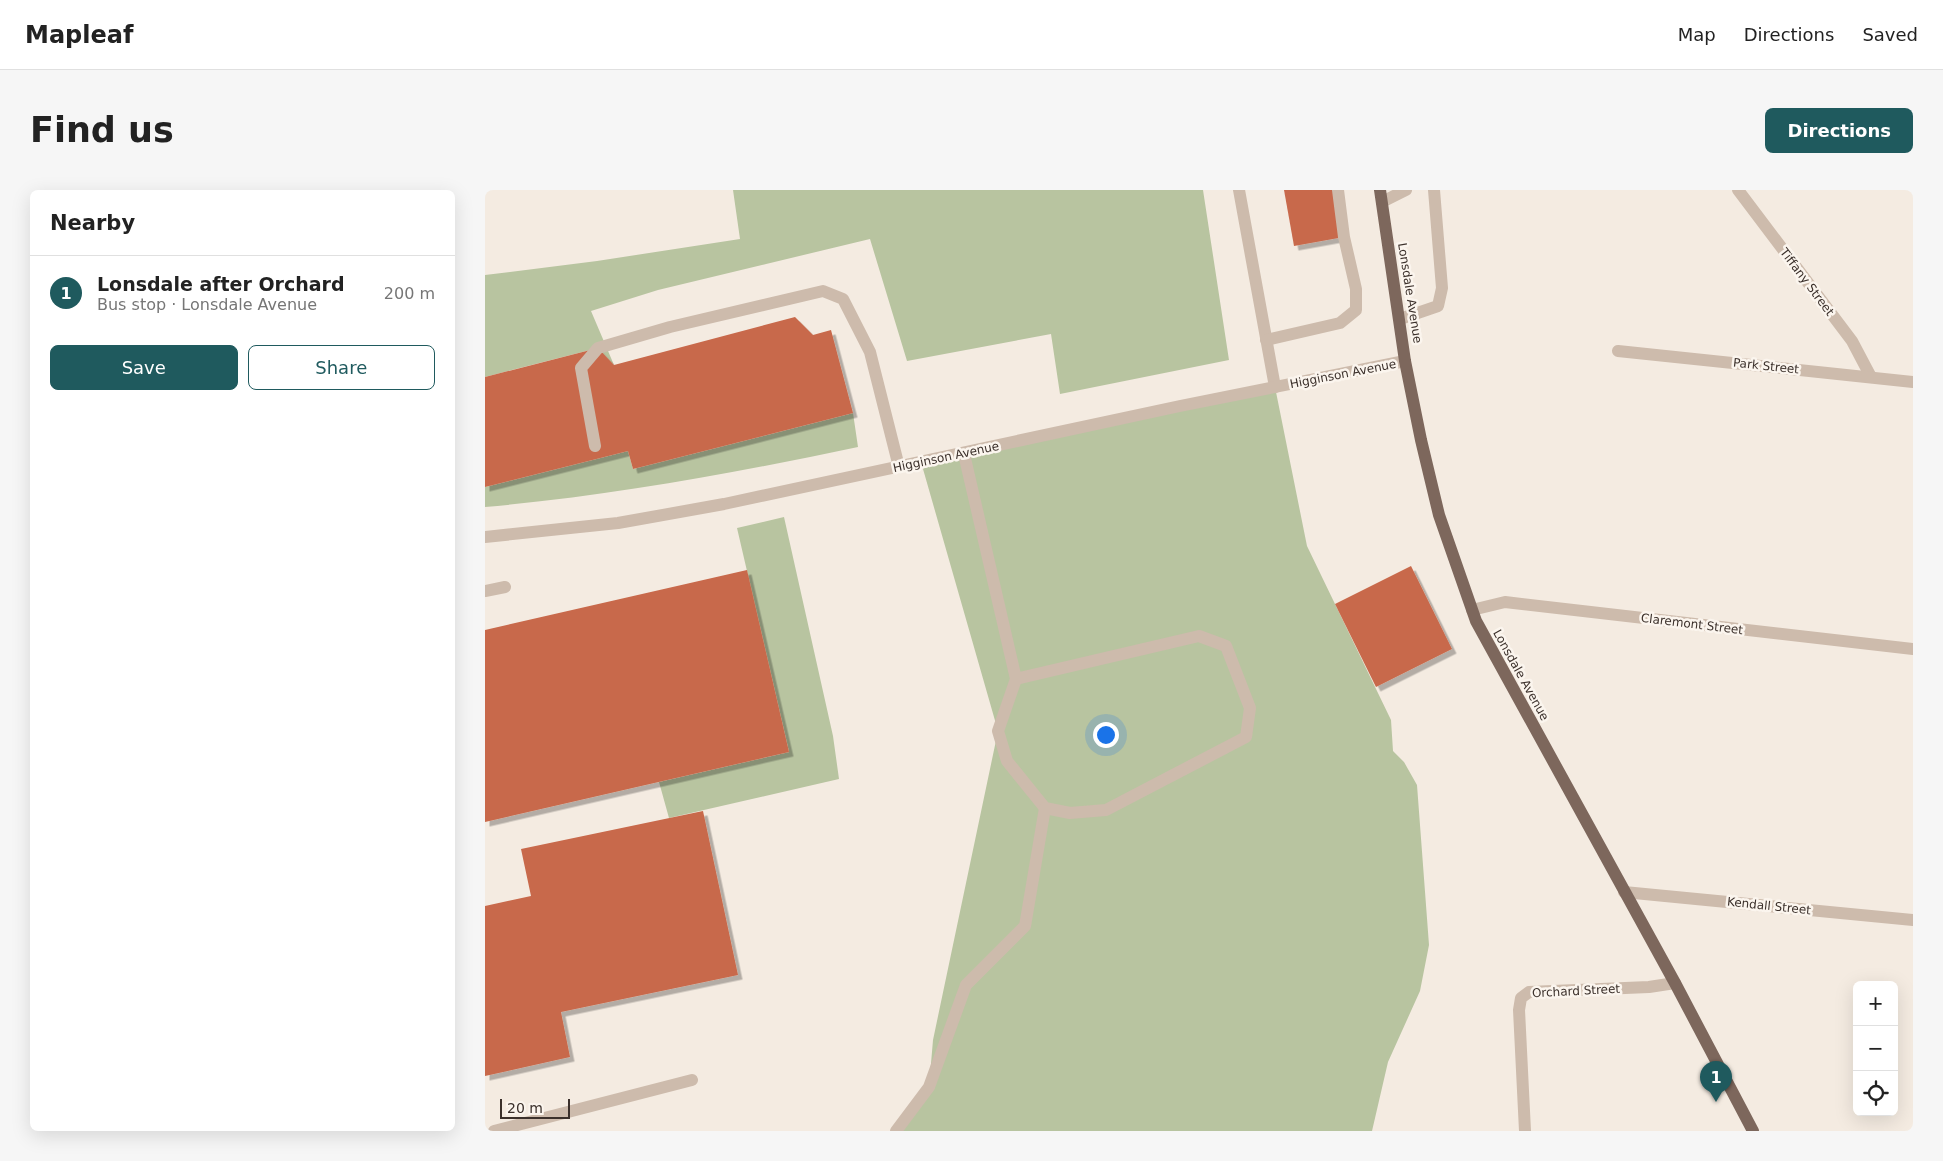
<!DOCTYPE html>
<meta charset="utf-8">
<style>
:root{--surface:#fff;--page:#f6f6f6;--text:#222;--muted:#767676;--line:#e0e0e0;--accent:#1f5a5e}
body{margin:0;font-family:"DejaVu Sans",sans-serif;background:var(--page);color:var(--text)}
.controls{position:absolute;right:15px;bottom:15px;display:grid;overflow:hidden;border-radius:8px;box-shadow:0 5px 20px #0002}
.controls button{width:45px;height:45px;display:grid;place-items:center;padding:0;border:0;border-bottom:1px solid var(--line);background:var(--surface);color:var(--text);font:25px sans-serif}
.scale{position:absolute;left:15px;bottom:12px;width:70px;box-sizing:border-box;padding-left:5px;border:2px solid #3b302b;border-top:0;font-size:14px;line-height:18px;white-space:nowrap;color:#3b302b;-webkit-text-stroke:4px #fbf5ee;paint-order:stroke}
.you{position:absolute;left:620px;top:544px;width:18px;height:18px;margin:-12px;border:4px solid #fff;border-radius:50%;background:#1a73e8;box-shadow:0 0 0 8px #1a73e833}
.badge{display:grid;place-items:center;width:32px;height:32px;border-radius:50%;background:var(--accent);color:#fff;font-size:16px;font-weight:700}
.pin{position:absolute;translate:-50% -41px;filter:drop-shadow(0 1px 2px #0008)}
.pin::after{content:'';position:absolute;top:26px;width:18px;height:15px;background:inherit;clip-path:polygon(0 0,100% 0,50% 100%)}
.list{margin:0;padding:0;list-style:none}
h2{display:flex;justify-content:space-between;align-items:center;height:65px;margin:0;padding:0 20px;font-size:21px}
h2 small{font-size:16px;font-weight:400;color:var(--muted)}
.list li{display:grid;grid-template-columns:32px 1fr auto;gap:15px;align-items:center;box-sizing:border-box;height:75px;padding:0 20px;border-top:1px solid var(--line)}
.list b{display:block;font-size:19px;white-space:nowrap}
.list p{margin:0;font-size:16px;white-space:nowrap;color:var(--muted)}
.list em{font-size:16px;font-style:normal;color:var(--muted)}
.actions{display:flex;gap:10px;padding:15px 20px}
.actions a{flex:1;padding:11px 0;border:1px solid var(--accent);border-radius:8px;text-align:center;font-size:18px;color:var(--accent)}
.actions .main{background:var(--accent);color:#fff}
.icon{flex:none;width:28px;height:28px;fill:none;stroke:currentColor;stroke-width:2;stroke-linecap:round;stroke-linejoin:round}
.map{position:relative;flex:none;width:1428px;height:941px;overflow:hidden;border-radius:8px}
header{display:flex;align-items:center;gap:30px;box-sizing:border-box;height:70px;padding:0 25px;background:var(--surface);border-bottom:1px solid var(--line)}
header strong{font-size:24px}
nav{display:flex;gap:28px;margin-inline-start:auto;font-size:18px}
.intro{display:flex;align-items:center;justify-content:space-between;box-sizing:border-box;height:120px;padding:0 30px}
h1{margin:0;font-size:35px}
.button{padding:12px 22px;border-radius:8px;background:var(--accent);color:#fff;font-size:18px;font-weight:700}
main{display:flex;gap:30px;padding:0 30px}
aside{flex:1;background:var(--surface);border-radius:8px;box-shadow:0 5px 20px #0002}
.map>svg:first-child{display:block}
.green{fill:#b8c4a0}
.building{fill:#c8694b;filter:url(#shadow)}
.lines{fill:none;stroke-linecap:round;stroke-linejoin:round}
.service{stroke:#cdbbac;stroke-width:12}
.minor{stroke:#cdbbac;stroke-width:12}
.tertiary{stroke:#cdbbac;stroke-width:12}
.primary{stroke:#7d675c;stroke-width:12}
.labels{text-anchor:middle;stroke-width:5;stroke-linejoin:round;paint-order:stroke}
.street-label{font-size:12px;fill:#3b302b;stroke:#fbf5ee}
</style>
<header>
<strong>Mapleaf</strong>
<nav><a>Map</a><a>Directions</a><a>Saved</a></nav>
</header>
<div class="intro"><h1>Find us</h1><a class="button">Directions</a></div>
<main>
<aside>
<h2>Nearby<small></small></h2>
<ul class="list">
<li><span class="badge">1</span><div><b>Lonsdale after Orchard</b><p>Bus stop · Lonsdale Avenue</p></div><em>200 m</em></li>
</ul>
<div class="actions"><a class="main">Save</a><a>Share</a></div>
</aside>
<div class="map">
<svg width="1428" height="941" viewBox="0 0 1428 941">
<defs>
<filter id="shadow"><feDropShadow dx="4.5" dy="4.5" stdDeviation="0" flood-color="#0004"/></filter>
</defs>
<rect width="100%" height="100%" fill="#f4ebe1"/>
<g class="green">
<path d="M248,0H718L744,170L575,204L566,144L422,171L385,49L173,100L106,121L129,175L113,158L0,187V85L112,71L255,49Z"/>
<path d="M790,197L822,356L906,530L908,561L919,572L932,595L944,755L935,801L903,872L887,941H407L444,897L448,850L513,541L436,272Z"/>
<path d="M368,223L373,257C250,283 125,306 0,317V297L143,261L148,279Z"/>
<path d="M299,327L348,546L354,589L184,628L174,592L304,562L252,338Z"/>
</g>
<g class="building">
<path d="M799,0H851L859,47L809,56Z"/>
<path d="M310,127L328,145L346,140L368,223L148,279L143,261L0,297V187L113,158L129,175Z"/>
<path d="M926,376L967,459L891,497L850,414Z"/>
<path d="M262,380L304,562L0,632V440Z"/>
<path d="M218,621L253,785L76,822L85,867L0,886V716L46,706L36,659Z"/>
</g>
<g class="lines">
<g class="service">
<path d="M754,0L790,197"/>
<path d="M897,12L921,0"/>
<path d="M915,129L953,116L957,98L949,0"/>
<path d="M781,150L855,133L871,120V99L859,47L853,0"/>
<path d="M110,256L96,178L113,158L185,137L338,101L358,109L385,162L414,277"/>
<path d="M479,264L531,489L513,541L522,571L560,618L585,623L621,620L761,547L765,518L741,456L714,446L531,489"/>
<path d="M0,401L20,397"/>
<path d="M9,941L207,890"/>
<path d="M411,941L444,897L481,795L540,736L560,618"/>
</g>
<g class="minor">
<path d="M1253,0L1367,151L1386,187"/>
<path d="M1133,161L1428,192"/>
<path d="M987,420L1020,412L1428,459"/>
<path d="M1139,702L1428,730"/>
<path d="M1040,941L1034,820L1036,808L1044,802L1164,797L1190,793"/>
</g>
<path class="tertiary" d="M0,347L133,333L239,314L695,216L920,171"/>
<path class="primary" d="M895,0L920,171L936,250L954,325L991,431L1190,793L1268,941"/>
</g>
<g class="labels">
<g class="street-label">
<text transform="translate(1322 92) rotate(53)" y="4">Tiffany Street</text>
<text transform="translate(925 103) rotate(81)" y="4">Lonsdale Avenue</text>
<text transform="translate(1281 176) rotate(6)" y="4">Park Street</text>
<text transform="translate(858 184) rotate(-11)" y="4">Higginson Avenue</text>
<text transform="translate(461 267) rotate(-12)" y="4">Higginson Avenue</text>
<text transform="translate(1207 434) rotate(7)" y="4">Claremont Street</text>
<text transform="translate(1036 485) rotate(61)" y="4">Lonsdale Avenue</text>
<text transform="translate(1284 716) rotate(6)" y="4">Kendall Street</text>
<text transform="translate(1091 801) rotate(-3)" y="4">Orchard Street</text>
</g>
</g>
</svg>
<div class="controls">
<button>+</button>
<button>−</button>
<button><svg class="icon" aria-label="locate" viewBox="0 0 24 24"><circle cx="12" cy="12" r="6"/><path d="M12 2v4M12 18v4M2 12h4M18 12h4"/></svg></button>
</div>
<div class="scale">20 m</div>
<div class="you"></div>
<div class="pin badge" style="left:1231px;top:912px">1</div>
</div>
</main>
